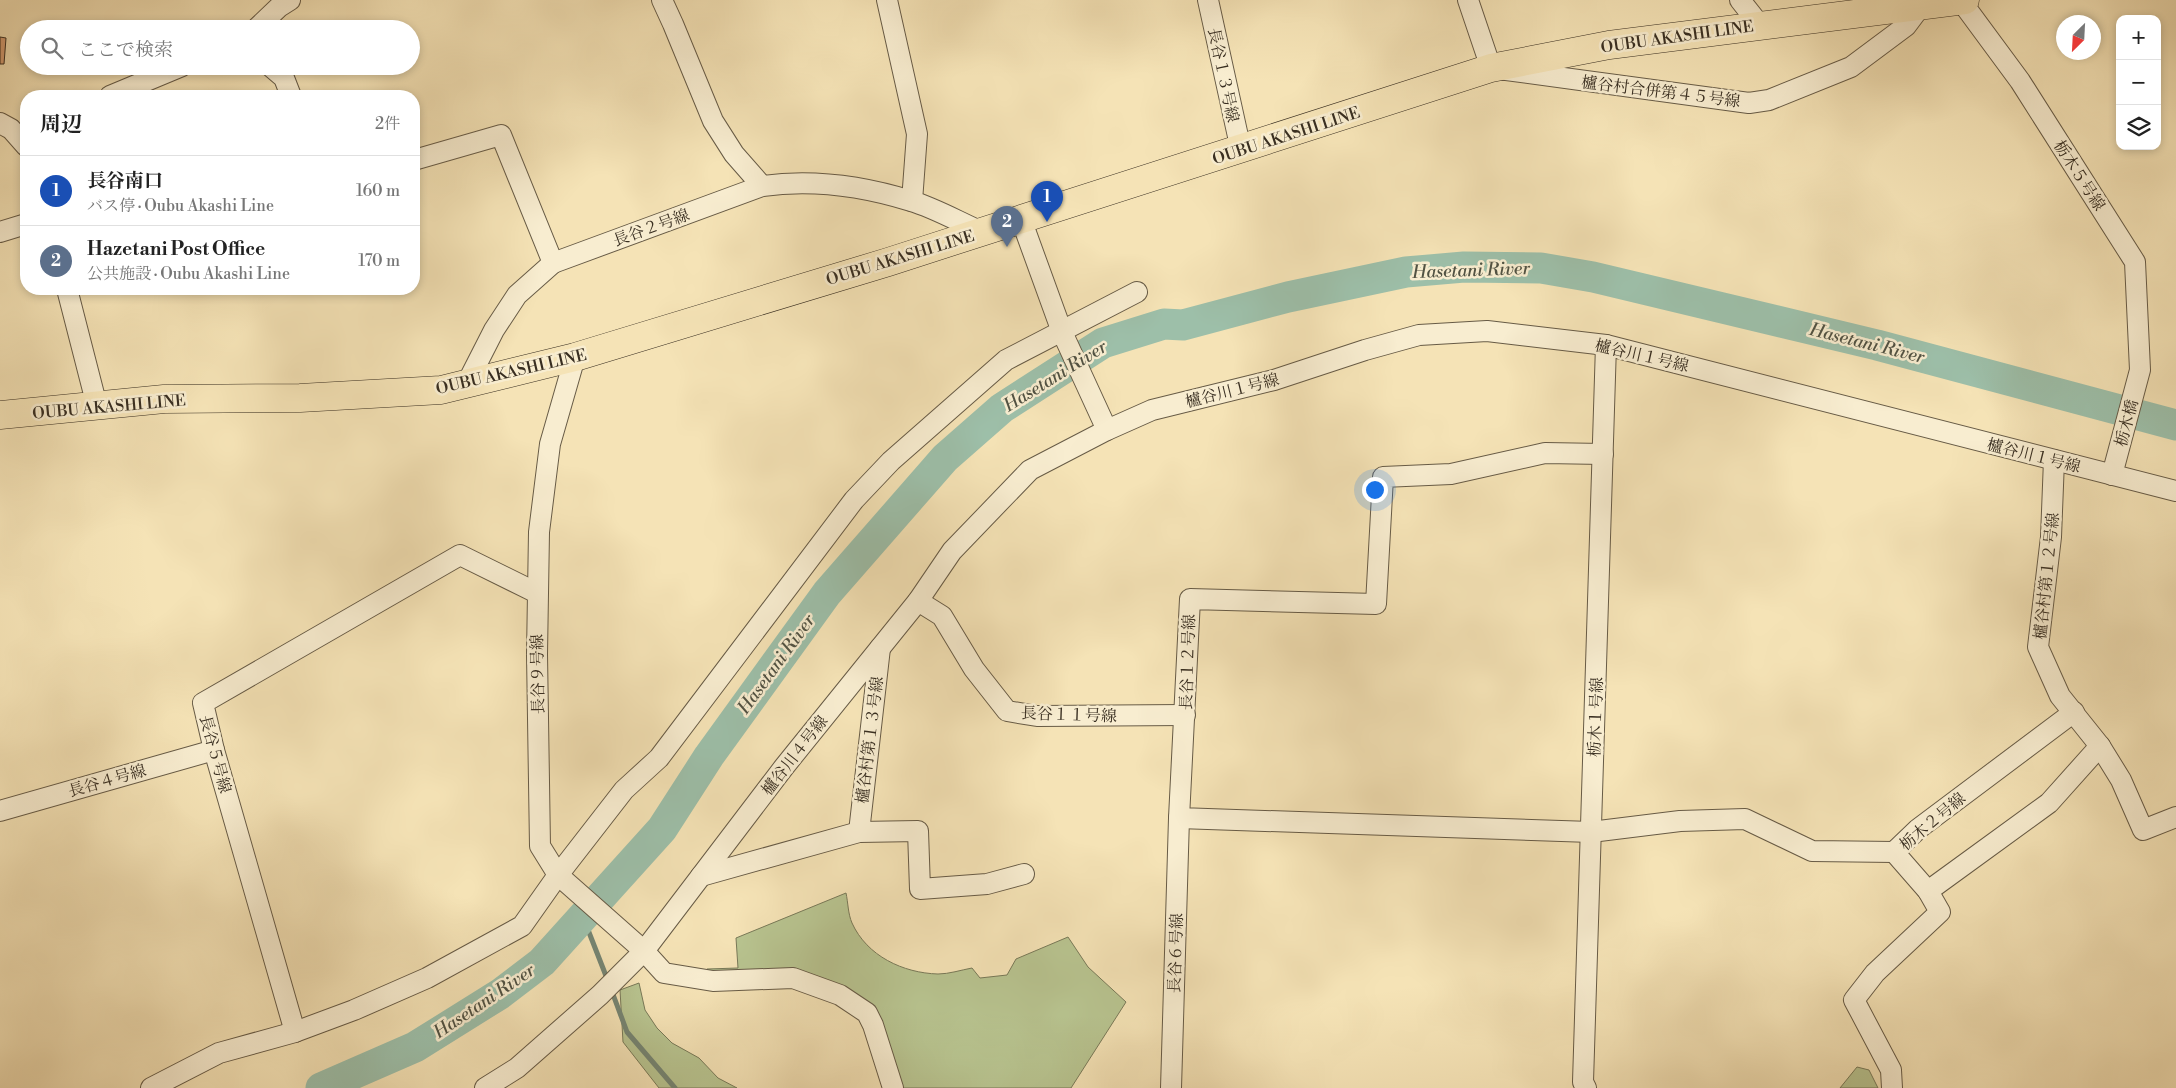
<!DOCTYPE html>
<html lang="ja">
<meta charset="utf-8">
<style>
:root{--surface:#fff;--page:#f6f6f6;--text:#222;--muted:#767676;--line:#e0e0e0;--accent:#0f766e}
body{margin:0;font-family:"Libre Bodoni","Noto Serif JP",serif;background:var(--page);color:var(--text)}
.controls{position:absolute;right:15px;top:15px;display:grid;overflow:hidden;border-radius:10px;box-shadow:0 2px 8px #0003}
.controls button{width:45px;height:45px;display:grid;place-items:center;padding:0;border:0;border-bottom:1px solid var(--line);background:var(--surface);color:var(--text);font:25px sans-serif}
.compass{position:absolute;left:2056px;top:15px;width:45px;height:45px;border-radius:50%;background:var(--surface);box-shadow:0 2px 8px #0003;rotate:204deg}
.you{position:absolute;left:1374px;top:489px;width:18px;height:18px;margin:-12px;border:4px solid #fff;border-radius:50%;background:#1a73e8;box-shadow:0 0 0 8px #1a73e833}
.badge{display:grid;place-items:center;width:32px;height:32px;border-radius:50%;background:var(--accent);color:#fff;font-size:16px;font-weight:700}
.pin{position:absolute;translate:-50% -41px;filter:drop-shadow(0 1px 2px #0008)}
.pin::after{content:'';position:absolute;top:26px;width:18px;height:15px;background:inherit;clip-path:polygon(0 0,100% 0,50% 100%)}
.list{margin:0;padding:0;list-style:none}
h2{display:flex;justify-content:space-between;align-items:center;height:65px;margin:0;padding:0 20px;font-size:21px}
h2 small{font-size:16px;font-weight:400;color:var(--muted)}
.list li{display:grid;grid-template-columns:32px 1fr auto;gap:15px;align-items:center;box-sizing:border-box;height:70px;padding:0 20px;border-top:1px solid var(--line)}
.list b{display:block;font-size:19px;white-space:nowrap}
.list p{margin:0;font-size:16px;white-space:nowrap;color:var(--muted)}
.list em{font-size:16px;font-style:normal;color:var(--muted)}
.icon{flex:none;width:28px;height:28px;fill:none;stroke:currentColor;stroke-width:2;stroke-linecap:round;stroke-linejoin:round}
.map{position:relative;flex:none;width:2176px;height:1088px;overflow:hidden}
.search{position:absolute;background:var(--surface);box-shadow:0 2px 8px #0003;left:20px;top:20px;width:400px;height:55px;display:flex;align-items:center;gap:12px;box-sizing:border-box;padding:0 18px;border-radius:28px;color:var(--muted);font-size:19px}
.panel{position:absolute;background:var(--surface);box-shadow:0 2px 8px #0003;left:20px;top:90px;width:400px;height:205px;border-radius:20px}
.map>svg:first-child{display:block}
.green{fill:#b8c490;stroke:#787958}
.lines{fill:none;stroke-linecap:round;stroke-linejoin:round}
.stream{stroke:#758573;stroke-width:5}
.river{stroke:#9dbfa9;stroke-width:31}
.building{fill:#d59e74;stroke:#382e21}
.street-casing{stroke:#675b46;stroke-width:22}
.primary-casing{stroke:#382e21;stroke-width:29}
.street{stroke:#f8edd0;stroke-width:20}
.primary{stroke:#f5e3b6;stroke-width:28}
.labels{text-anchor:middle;stroke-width:5;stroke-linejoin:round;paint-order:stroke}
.street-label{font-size:16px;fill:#382e21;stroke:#f8edd0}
.water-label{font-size:18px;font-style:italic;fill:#515243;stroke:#f8edd0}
</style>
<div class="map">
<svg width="2176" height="1088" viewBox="0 0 2176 1088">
<rect width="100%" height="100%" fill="#f5e3b6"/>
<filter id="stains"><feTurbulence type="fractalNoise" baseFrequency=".004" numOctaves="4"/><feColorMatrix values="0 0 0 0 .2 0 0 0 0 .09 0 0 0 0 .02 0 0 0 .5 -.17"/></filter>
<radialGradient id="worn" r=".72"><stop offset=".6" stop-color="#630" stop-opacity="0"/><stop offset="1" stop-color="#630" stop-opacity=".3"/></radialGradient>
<g class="green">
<path d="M846,893C848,902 848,914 852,923C867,956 903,973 938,974C949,974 961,970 972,968L980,978L1007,975L1016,959L1068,937L1088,967L1126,1002L1071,1088H900L845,988L710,976L707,969L738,968L736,938Z"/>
<path d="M639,983L645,1010L657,1028L672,1043L699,1058L718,1078L737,1088H659L623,1042L620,990Z"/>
<path d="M1857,1067L1869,1070L1878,1088H1840Z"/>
</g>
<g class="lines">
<g class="stream">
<path d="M583,917L608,981"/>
<path d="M611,989L627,1032L675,1088"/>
</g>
<path class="river" d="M321,1088L415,1047L500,994L542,962L662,829L709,756L827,593L945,458L1002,408L1103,343L1164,324L1183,325L1288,297L1406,272L1464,267L1541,268L1593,277L1877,345L2176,425"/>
</g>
<path class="building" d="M0,37L6,38L4,64H0Z"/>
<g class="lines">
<defs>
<g id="street">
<path d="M662,0L673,24L713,121L734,154L762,186"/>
<path d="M887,0L917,134L912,201"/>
<path d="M1208,0L1241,150"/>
<path d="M1468,0L1491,68L1749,103L1769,100L1851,67L1906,26L1921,6L1919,0"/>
<path d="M1740,0L1759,24"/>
<path d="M1961,1L2020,81L2135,262L2140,370L2112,475"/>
<path d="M256,29L279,7L290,0"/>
<path d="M270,66L284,78L291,96"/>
<path d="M110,96L182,66"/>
<path d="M0,123L11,129L26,146"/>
<path d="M414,160L501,135L553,263L762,186C812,179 863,186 911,201C935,208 959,222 982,232"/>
<path d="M1021,219L1062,332L1107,430"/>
<path d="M0,232L26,224"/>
<path d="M67,289L97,406"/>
<path d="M575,357L550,444L539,532L537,654L540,846L558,875L644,951L664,973L713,981L793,978L840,995L867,1013L873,1025L893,1088"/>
<path d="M467,383L494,330L517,295L553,263"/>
<path d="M1603,454L1545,453L1451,474L1383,477L1376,604L1190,599L1179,818L1591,832L1680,821L1745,819L1812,851L1894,852L1918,829L2074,712"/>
<path d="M2054,460L2051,537L2038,647L2060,696L2100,746L2121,780L2143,830L2176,817"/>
<path d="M918,601L942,616L974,669L1007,711L1037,716L1185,715"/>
<path d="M0,811L214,750"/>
<path d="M859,832L880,648"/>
<path d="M701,876L859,832L918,831L920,889L987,884L1024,874"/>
<path d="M1928,891L2049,803L2100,746"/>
<path d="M295,1032L214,750L203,703L460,555L537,593"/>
<path d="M151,1088L219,1053L295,1032L354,1010L427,978L522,926L558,875L624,790L659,758L854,500L891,461L1006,360L1137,292"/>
<path d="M485,1088L517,1068L600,995L644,951L784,767L918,601L952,551L1030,470L1107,430L1152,410L1274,380L1365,350L1419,335L1487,331L1606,345L2176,491"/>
<path d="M1171,1088L1179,818"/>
<path d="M1586,1088L1583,1082L1606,345"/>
<path d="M1892,1088L1891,1070L1854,1000L1875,973L1940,912L1928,891L1894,852"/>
</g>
<path id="primary" d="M0,415L164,399L300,398L441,390L575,357L888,262L1491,68L1609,45L1965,0"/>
</defs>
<use href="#street" class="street-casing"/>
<use href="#primary" class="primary-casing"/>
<use href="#street" class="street"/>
<use href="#primary" class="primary"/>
</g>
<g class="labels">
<g class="street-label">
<text transform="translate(1677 36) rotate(-8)" y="6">OUBU AKASHI LINE</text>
<text transform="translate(1224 75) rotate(78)" y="6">長谷１３号線</text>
<text transform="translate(1661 91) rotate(7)" y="6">櫨谷村合併第４５号線</text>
<text transform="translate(1286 135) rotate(-18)" y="6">OUBU AKASHI LINE</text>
<text transform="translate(2080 175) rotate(57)" y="6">栃木５号線</text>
<text transform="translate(651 227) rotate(-20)" y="6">長谷２号線</text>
<text transform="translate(900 257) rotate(-17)" y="6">OUBU AKASHI LINE</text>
<text transform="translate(1642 355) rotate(13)" y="6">櫨谷川１号線</text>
<text transform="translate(511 371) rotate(-13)" y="6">OUBU AKASHI LINE</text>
<text transform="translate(1232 390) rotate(-14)" y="6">櫨谷川１号線</text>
<text transform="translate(109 406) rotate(-5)" y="6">OUBU AKASHI LINE</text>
<text transform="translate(2126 423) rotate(-75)" y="6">栃木橋</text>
<text transform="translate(2034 455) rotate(14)" y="6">櫨谷川１号線</text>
<text transform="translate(2046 576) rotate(-84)" y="6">櫨谷村第１２号線</text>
<text transform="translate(1187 662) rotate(-88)" y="6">長谷１２号線</text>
<text transform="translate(537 674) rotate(-91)" y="6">長谷９号線</text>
<text transform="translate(1069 714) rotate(2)" y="6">長谷１１号線</text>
<text transform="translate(1595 717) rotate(-88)" y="6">栃木１号線</text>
<text transform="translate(869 740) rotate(-83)" y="6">櫨谷村第１３号線</text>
<text transform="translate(216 754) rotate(75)" y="6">長谷５号線</text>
<text transform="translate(794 755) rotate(-52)" y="6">櫨谷川４号線</text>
<text transform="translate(107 780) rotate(-16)" y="6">長谷４号線</text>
<text transform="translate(1932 821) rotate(-40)" y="6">栃木２号線</text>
<text transform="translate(1175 953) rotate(-88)" y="6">長谷６号線</text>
</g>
<g class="water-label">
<text transform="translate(1471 270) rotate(-2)" y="6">Hasetani River</text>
<text transform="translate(1867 343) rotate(14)" y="6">Hasetani River</text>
<text transform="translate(1055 376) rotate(-32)" y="6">Hasetani River</text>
<text transform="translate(776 664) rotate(-54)" y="6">Hasetani River</text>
<text transform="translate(484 1001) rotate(-34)" y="6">Hasetani River</text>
</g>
</g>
<rect width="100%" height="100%" filter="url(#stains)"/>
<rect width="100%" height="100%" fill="url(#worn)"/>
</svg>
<div class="controls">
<button>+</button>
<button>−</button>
<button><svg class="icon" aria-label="layers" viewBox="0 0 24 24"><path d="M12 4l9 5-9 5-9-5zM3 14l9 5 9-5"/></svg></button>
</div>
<svg class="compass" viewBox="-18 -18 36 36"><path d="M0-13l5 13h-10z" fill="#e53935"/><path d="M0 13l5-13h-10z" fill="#767676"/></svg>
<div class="you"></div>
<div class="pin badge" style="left:1047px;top:222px;background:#1a4fb4">1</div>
<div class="pin badge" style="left:1007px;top:247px;background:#5c6f8a">2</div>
<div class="search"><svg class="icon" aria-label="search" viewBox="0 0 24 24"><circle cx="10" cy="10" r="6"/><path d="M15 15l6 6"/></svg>ここで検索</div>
<section class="panel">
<h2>周辺<small>2件</small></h2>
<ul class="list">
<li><span class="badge" style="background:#1a4fb4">1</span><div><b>長谷南口</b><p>バス停 · Oubu Akashi Line</p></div><em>160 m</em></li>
<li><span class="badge" style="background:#5c6f8a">2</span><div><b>Hazetani Post Office</b><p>公共施設 · Oubu Akashi Line</p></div><em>170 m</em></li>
</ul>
</section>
</div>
